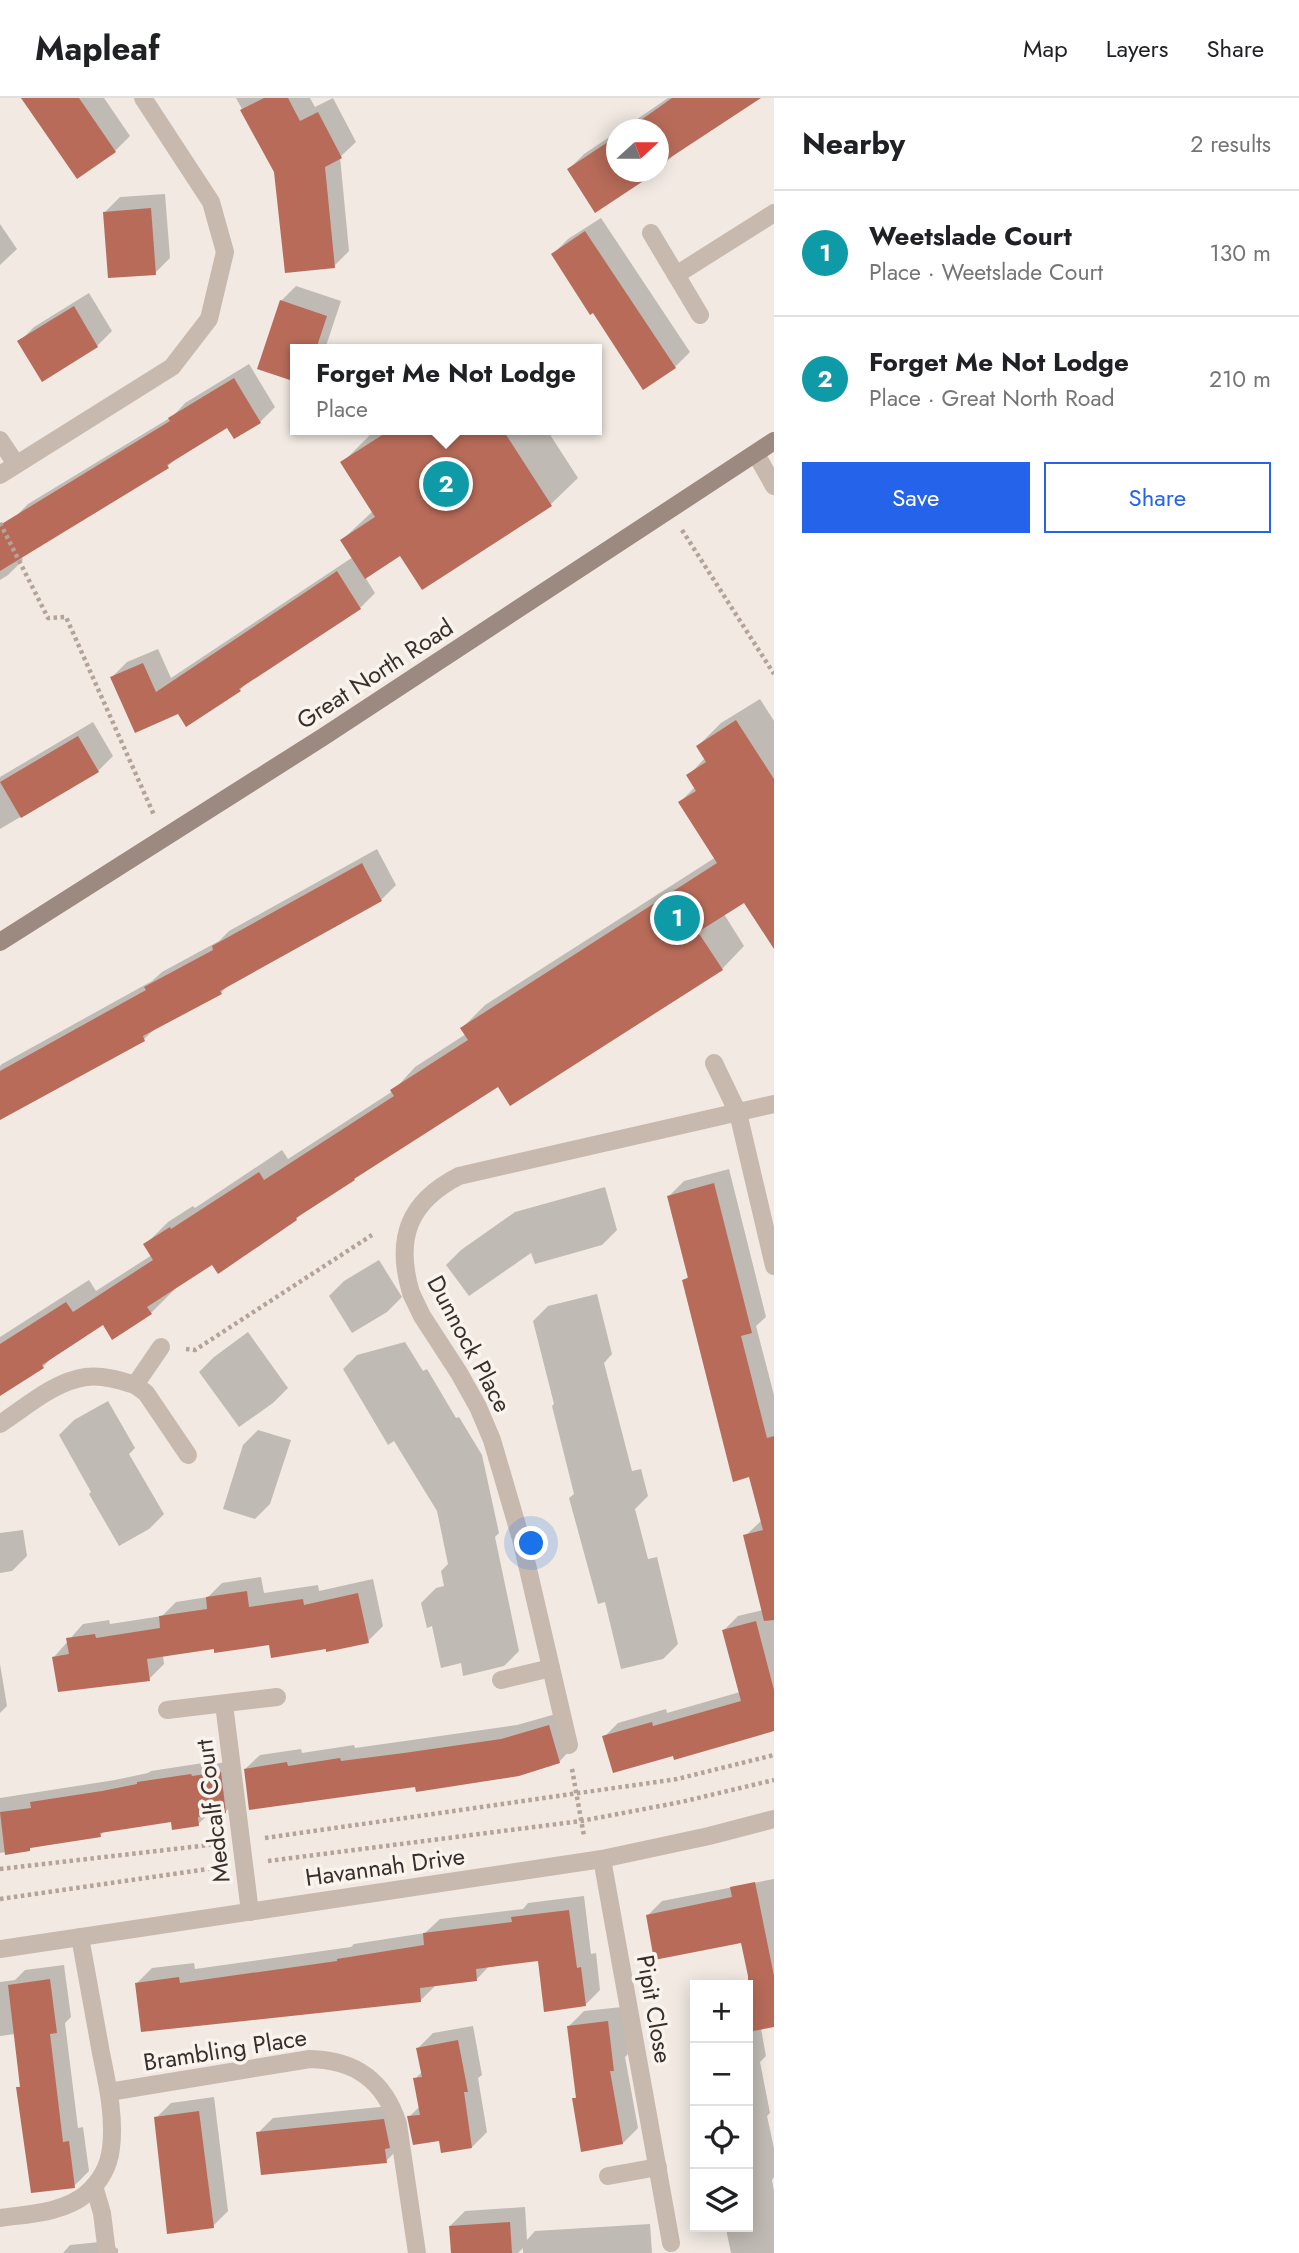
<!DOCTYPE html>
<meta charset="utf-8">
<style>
:root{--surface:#fff;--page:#f6f6f6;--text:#202124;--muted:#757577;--line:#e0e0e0;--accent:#2563eb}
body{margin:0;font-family:Jost,sans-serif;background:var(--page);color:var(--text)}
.controls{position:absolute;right:21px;bottom:21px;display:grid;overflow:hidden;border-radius:0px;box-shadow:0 4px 18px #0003}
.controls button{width:63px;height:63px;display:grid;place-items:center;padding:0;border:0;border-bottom:2px solid var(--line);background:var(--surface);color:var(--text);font:35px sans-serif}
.compass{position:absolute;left:606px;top:21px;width:63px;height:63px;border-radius:50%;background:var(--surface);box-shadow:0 4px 18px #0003;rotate:69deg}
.you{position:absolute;left:532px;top:1446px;width:24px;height:24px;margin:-18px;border:5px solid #fff;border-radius:50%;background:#1a73e8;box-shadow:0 0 0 10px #1a73e833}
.badge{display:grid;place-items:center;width:46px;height:46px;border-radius:50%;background:var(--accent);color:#fff;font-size:23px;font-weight:700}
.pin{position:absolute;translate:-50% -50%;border:4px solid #fff;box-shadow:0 2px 7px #0006}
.popup{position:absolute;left:290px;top:246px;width:312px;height:91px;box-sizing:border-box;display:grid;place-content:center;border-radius:0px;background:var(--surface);filter:drop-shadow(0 2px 5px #0005);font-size:23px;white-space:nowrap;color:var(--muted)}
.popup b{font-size:26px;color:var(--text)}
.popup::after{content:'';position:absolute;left:50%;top:100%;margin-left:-14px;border:14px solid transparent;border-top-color:var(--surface)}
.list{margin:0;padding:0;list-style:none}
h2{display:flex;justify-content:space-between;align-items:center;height:91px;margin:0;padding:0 28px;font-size:30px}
h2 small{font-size:23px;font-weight:400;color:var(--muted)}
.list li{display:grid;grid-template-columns:46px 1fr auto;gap:21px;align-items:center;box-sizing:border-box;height:126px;padding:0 28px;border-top:2px solid var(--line)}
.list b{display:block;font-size:26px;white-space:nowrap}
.list p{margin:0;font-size:23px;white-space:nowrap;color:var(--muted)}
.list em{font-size:23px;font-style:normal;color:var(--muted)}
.actions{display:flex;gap:14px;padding:21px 28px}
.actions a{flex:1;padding:16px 0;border:2px solid var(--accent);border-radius:0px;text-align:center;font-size:24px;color:var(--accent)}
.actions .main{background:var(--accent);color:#fff}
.icon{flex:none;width:38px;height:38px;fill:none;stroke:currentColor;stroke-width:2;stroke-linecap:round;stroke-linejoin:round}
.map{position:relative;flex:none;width:774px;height:2155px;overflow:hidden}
header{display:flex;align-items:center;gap:42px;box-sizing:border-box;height:98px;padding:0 35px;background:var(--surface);border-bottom:2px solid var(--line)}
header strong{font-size:33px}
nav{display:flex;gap:38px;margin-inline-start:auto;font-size:24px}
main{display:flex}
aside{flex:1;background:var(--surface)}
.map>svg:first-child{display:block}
.shadow{fill:#0003}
.building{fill:#b86b59}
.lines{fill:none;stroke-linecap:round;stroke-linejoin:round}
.path{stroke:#b4a399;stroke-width:4.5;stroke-dasharray:3.5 3.5;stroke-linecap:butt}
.service{stroke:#c8b9af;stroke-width:18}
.minor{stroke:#c8b9af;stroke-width:18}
.secondary{stroke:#9c8980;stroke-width:18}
.labels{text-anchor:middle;stroke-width:7;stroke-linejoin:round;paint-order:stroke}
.street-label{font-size:24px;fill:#382f2c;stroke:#f9f3ee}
</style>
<header>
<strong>Mapleaf</strong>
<nav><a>Map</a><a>Layers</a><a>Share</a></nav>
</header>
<main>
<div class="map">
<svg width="774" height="2155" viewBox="0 0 774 2155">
<rect width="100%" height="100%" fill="#f1e9e2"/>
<g class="shadow">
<path d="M24,0H104L130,38L115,53Z"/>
<path d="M236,0H310L315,9L333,0L356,44L340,59L349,153L334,168L276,74Z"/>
<path d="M668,0H755L679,52L659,71V32H621Z"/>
<path d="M617,34V74H654L595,112L569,71L584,56Z"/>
<path d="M165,96L170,160L155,175L105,114L120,99Z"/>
<path d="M601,120L690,254L675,269L553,156L568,141Z"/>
<path d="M0,126L17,151L0,167Z"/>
<path d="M296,188L341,203L325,251H296L281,203Z"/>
<path d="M89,195L112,233L97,248L42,282L19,244L34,229Z"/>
<path d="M249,266L275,309L260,324L228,327L180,357L168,368L21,458L23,462L8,477L0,482V434L28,406L173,318L185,305Z"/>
<path d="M378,332H547L578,380L551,406L423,490L401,456L365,479L375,495L360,510L250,581L240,592L186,626L179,614L112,579L127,564L158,551L171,580L353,459L342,442L373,413L342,365L369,338Z"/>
<path d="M760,601L774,623V848L745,803L724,816L744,848L722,871L499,987L305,1112L296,1121L213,1165L173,1190L174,1192L151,1215L103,1225L56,1255L43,1269L0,1296V1239L89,1182L96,1193L152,1157L145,1147L168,1124L193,1108L195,1110L282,1052L288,1061L393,993L415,969L466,936L462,930L485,907L716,759L680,704L695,689L688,678L705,660L698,648L721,625Z"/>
<path d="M93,624L113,658L98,673L0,731V679Z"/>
<path d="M377,751L396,787L381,802L231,884L221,895L157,929L144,941L0,1020V968L2,966L152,883L162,874L219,843L229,833Z"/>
<path d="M729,1071L766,1219L756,1228L774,1297V1631L676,1660L674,1655L604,1639L618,1625L666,1611L667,1615L740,1594L724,1532L738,1518L763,1512L745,1438L762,1422L750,1377L684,1182L689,1178L669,1098L684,1083Z"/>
<path d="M605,1089L617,1132L602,1147L535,1166L531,1155L469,1198L446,1167L461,1152L515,1114Z"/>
<path d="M379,1162L402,1199L387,1214L352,1235L329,1198L344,1183Z"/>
<path d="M597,1196L612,1256L604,1265L632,1373L641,1371L648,1398L635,1411L648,1461L657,1459L678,1546L663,1561L621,1571L605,1504L598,1506L569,1400L574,1396L552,1308L554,1306L533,1223L548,1208Z"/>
<path d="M248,1234L288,1290L273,1305L239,1329L199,1274L214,1259Z"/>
<path d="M405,1244L423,1273L427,1271L456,1320L459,1319L482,1357L499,1435L495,1439L519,1553L504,1568L463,1578L461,1565L441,1570L432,1528L427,1530L421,1505L436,1490L444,1488L441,1473L448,1466L437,1413L394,1343L388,1347L343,1271L357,1257Z"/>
<path d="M108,1303L135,1350L129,1356L164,1416L149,1431L119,1448L89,1396L91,1394L59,1337L74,1322Z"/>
<path d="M258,1332L291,1342L270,1406L255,1421L223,1411L243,1347Z"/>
<path d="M23,1432L27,1458L12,1473L0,1475V1435Z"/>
<path d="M261,1479L264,1495L318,1487L319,1493L373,1481L383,1528L368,1543L327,1549L271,1545L215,1550L163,1557L164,1566L149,1581L54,1559L83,1526L109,1522L110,1526L162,1518L176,1504L208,1499L222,1485Z"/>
<path d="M0,1566L7,1608L0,1615Z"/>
<path d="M563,1614L573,1649L559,1664L416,1687L245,1671L260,1657L301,1651L302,1655L354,1647L355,1650L419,1641L517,1627Z"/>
<path d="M232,1663L237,1702L225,1714L209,1716L198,1726L172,1722L105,1732L100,1738L0,1755V1700L115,1682L148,1675L151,1673L203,1665V1668Z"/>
<path d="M774,1781V1910L757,1916L743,1843L647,1818L662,1803Z"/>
<path d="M584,1798L591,1856L596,1855L600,1892L585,1907L539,1861L490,1867L477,1881L436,1887L421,1902L137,1885L152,1870L194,1865L195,1871L351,1849L354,1846L425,1835L440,1821L523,1811L528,1805Z"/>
<path d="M64,1867L71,1919L65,1925L78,2030L83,2029L89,2073L74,2088L18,1990L22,1986L15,1936L0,1938V1884L15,1882L25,1872Z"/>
<path d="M622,1909L628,1956L625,1959L638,2030L623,2045L574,2001L578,1997L569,1928L584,1913Z"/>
<path d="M759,1920L766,1958L760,1964L770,2015L767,2018L774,2050V2079L772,2082L774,2093V2155H731L726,2131L715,2133L714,2129H748V1922Z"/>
<path d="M473,1928L482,1977L478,1980L487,2034L472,2049L440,2041L409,2019L420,2008L415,1981L423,1973L418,1950L433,1935Z"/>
<path d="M214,1999L228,2113L213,2128L156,2020L171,2005Z"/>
<path d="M399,2007L401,2048L386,2063L258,2035L273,2020Z"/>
<path d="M525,2109L527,2142L535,2133L650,2126L652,2155H523V2150L518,2155H452L450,2128L465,2113Z"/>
<path d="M110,2143L113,2148L118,2151V2155H63L70,2147Z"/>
</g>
<g class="building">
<path d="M21,0H79L116,54L77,81Z"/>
<path d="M264,0H288L300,23L318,14L342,60L325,69L335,170L285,175L274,74L240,12Z"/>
<path d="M672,0H761L659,67V32H627Z"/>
<path d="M617,38V74H657L595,115L567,71Z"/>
<path d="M151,110L156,177L108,180L103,114Z"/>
<path d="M585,133L676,270L643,292L593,215L590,217L551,156Z"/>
<path d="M280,202L327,218L316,251H296V284L257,271Z"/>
<path d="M74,208L98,249L42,284L17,243Z"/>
<path d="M234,280L261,325L234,341L227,330L167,367L169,370L0,473V427L170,323L168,320Z"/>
<path d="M390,332H503L552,408L422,492L400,458L365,481L340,442L375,419L340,364Z"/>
<path d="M337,473L361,511L239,591L241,593L186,629L178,616L135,635L110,579L143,565L156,594Z"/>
<path d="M736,622L774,681V851L744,805L698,834L723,872L510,1008L498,989L354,1081L355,1082L296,1120L297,1122L218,1176L212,1167L147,1209L152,1216L112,1242L103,1227L42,1267L44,1270L0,1298V1246L66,1204L73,1214L153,1162L143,1146L170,1129L171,1131L259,1074L264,1082L394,998L390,992L468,942L460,930L717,765L678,704L696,693L686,677L706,664L696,648Z"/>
<path d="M78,638L99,674L21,720L0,684Z"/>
<path d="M362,765L382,803L220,893L222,896L143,938L145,943L0,1022V973L146,892L144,889L213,852L212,848Z"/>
<path d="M714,1085L752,1235L741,1238L767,1340L774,1338V1522L764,1523L743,1437L763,1432L749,1379L733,1384L682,1182L688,1180L667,1098Z"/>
<path d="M247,1493L249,1509L303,1501L304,1507L358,1495L369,1545L326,1554V1551L271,1560L269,1547L214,1555V1551L147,1561L150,1583L58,1594L52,1559L69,1556L66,1540L95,1536L96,1540L160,1530L159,1518L207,1511L206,1499Z"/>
<path d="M756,1523L774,1592V1633L674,1662L673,1658L613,1675L602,1638L652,1624L653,1628L741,1603L722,1532Z"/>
<path d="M549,1627L560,1665L519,1678L416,1694L415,1689L249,1712L244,1671L287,1664L288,1668L340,1660L341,1663L404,1655L501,1641Z"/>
<path d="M221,1674L226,1715L198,1719L199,1728L172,1732L171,1724L100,1735L101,1739L30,1750V1753L5,1757L0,1714L31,1710L30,1704L102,1693L137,1686V1684L191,1676L192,1678Z"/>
<path d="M755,1784L774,1878V1929L748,1934V1878L741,1845L654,1862L646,1817L732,1799L730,1789Z"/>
<path d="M569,1812L577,1870L581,1869L586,1908L544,1914L538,1863L476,1871L477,1883L420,1890L421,1904L141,1934L135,1885L179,1879L180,1885L337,1863V1861L424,1847L423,1835L512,1824L511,1819Z"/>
<path d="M50,1881L57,1935L50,1936L63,2044L69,2043L75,2090L31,2095L16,1989H20L8,1887Z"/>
<path d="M608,1923L614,1973H610L623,2046L581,2054L572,2000H576L567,1928Z"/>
<path d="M458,1942L468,1994H464L472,2050L441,2055L439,2043L413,2047L407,2018L420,2017L413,1980L422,1979L416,1950Z"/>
<path d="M199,2013L214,2130L167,2136L154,2019Z"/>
<path d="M384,2021L390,2050L385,2051L387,2065L261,2077L256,2034Z"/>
<path d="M510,2124L512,2155H451L449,2128Z"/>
</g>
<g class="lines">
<g class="path">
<path d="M0,425L48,520L66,519L154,717"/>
<path d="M682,432L774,576"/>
<path d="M186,1251L195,1252L372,1137"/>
<path d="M572,1671L584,1738"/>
<path d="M265,1740L677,1681L774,1657"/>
<path d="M268,1763L581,1723L681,1704L774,1682"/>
<path d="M0,1771L218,1746"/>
<path d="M0,1801L221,1769"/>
</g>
<path class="service" d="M94,2088L102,2115L107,2155"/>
<g class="minor">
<path d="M651,135L700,217"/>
<path d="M676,177L774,115"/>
<path d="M0,342L16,366"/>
<path d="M756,356L774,388"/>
<path d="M0,377L172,269L209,221L225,154L211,104L143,0"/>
<path d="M714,965L738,1015L774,1168"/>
<path d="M161,1249L135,1287L146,1295L188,1357"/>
<path d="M0,1326C26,1309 55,1283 86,1279C103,1277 119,1282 135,1287"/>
<path d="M501,1582L551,1570"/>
<path d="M224,1606L250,1814"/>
<path d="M167,1612L277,1599"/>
<path d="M569,1647L521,1441L492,1342L478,1309L459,1275L422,1218L411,1195C395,1141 408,1104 459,1078L774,1006"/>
<path d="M602,1761L671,2145"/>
<path d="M0,1851L602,1761L709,1738L774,1721"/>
<path d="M109,1994L310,1961C355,1962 384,1982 398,2026L417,2155"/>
<path d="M608,2078L658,2069"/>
<path d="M0,2120C28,2116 63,2115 86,2096C100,2084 109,2068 111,2050C115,2018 107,1985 101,1955C94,1916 87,1877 80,1839"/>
</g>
<path class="secondary" d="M0,844L323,639L774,343"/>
</g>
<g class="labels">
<g class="street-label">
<text transform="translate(375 576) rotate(-33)" y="8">Great North Road</text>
<text transform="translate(469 1246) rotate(62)" y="8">Dunnock Place</text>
<text transform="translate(213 1713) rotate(-97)" y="8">Medcalf Court</text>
<text transform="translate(385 1769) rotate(-8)" y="8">Havannah Drive</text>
<text transform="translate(654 1911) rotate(80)" y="8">Pipit Close</text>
<text transform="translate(225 1952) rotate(-9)" y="8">Brambling Place</text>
</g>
</g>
</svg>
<div class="controls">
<button>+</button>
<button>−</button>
<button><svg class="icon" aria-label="locate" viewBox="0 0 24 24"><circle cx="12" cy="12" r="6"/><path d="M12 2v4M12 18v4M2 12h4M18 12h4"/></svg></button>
<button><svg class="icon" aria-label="layers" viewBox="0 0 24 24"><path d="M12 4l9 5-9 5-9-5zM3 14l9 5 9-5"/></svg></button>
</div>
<svg class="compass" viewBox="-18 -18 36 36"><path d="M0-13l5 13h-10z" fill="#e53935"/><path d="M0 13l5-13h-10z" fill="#757577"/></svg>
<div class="you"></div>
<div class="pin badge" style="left:677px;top:820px;background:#0f9aa8">1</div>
<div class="pin badge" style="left:446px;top:386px;background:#0f9aa8">2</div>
<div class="popup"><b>Forget Me Not Lodge</b>Place</div>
</div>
<aside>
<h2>Nearby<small>2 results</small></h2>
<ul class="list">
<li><span class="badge" style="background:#0f9aa8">1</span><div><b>Weetslade Court</b><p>Place · Weetslade Court</p></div><em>130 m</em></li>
<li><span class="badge" style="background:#0f9aa8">2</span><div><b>Forget Me Not Lodge</b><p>Place · Great North Road</p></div><em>210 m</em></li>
</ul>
<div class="actions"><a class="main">Save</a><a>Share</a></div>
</aside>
</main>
